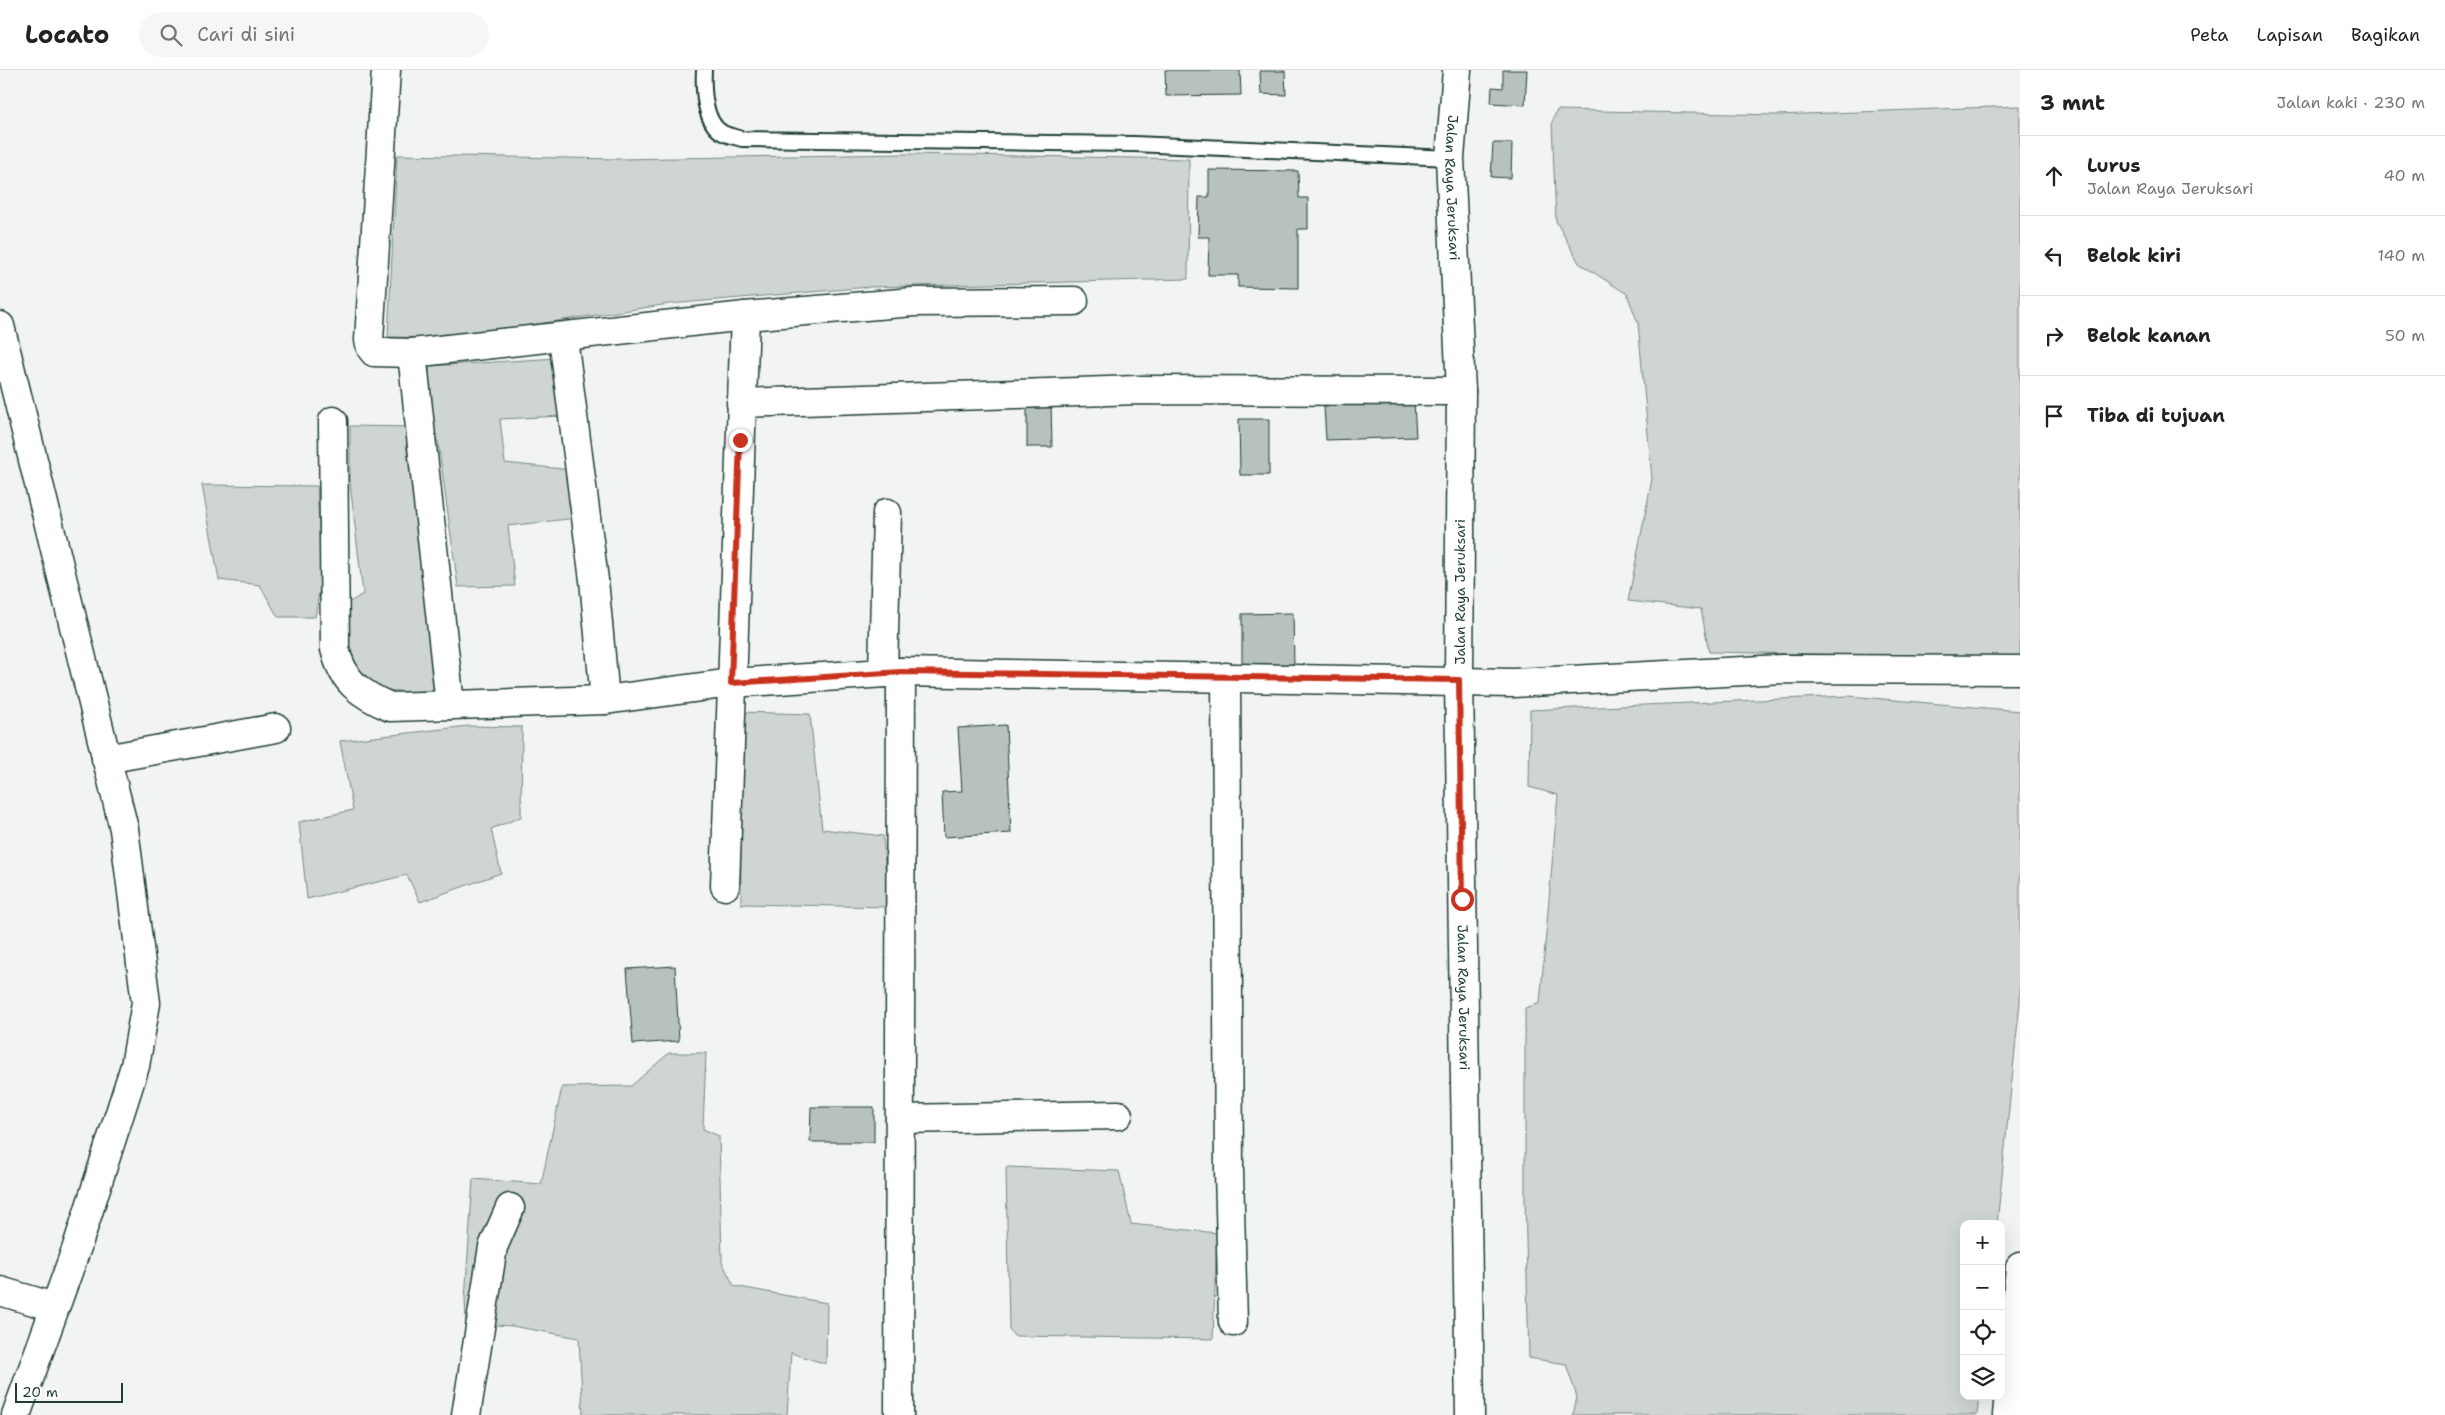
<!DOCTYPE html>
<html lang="id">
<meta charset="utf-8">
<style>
:root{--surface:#fff;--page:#f6f6f6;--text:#222;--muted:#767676;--line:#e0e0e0}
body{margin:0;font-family:"Shantell Sans",sans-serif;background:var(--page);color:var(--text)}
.controls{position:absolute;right:15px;bottom:15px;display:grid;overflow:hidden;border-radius:10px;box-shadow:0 5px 20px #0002}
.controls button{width:45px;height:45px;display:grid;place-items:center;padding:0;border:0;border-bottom:1px solid var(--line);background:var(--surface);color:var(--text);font:25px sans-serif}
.scale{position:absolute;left:15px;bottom:12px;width:108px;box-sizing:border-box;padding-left:5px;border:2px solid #1f3d34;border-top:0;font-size:14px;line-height:18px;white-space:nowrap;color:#1f3d34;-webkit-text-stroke:4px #fff;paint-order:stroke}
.stop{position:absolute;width:15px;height:15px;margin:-11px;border:4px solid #c8321e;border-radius:50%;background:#fff}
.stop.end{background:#c8321e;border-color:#fff;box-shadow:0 1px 5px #0008}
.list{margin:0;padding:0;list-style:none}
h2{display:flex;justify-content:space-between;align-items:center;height:65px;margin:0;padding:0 20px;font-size:21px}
h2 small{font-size:16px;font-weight:400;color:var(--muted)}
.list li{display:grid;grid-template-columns:32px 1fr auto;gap:15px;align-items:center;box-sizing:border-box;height:80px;padding:0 20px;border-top:1px solid var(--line)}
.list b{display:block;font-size:19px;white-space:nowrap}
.list p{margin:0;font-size:16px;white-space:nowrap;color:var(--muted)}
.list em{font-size:16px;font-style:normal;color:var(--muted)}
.icon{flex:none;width:28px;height:28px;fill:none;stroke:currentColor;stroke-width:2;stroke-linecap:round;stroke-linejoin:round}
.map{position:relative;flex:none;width:2020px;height:1345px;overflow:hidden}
header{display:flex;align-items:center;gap:30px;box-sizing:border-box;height:70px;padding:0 25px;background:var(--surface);border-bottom:1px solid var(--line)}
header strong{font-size:24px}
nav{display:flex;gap:28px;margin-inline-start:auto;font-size:18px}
.search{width:350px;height:45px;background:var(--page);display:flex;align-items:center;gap:12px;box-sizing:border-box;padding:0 18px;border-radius:28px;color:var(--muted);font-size:19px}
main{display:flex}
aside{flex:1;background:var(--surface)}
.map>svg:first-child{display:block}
.green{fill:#ced5d3;stroke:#768984}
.building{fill:#b7c1bd;stroke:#1f3d34}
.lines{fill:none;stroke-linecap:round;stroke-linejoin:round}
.lane-casing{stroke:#1f3d34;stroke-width:18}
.street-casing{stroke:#1f3d34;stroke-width:31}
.secondary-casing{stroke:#1f3d34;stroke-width:31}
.lane{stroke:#fff;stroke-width:14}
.street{stroke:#fff;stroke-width:28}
.secondary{stroke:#fff;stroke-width:28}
.route{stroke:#c8321e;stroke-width:6}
.labels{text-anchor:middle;stroke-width:4.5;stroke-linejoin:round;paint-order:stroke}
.street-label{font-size:14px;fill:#1f3d34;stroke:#fff}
</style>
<header>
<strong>Locato</strong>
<div class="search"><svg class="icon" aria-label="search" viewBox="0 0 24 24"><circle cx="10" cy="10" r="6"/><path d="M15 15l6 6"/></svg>Cari di sini</div>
<nav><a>Peta</a><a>Lapisan</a><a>Bagikan</a></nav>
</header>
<main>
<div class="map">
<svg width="2020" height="1345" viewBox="0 0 2020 1345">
<rect width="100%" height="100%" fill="#f2f3f3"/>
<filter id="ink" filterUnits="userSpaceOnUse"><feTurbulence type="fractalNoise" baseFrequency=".02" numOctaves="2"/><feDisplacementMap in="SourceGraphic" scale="10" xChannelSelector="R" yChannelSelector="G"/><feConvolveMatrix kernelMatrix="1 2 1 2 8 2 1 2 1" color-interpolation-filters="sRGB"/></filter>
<g filter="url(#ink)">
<g class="green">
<path d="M2020,36V588L1709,582L1701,539L1628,531L1652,409L1638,253L1627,224L1579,193L1556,151L1552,52L1557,40L1777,45Z"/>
<path d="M907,84L1189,89L1188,209L870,217L669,234L445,268L388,267L397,85L619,89Z"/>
<path d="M558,288L563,346L500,349L505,393L572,400L576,448L508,456L515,516L458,517L438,371L406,374L433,553L441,625L364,618L347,593L348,533L363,524L350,413V356L420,357L430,296Z"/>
<path d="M202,415L317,416L322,505L315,547H278L260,515L219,510Z"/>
<path d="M1849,626L2020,641V932L1997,1154H1964V1326H1979L1977,1345H1573L1577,1327L1566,1294L1529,1288L1525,1129V938L1540,933L1558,725L1529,717L1530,640Z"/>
<path d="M740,642L810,644L822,759L883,766L888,837L741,834Z"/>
<path d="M468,656L522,657L521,747L491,759L501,803L420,832L407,805L307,829L299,752L353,740L340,671Z"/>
<path d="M669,983H706L703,1059L719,1066L722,1192L734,1216L827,1233L826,1294L791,1283L787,1345H583L579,1268L512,1256L466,1253L465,1229L473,1109L541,1114L562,1017L631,1016Z"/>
<path d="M1006,1097L1119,1101L1131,1154L1217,1163L1213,1269L1014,1266L1009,1259Z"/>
</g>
<g class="building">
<path d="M1165,0H1240L1241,25L1166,26Z"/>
<path d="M1503,0H1527L1525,35L1491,33L1492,17L1503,18Z"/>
<path d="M1260,1H1285L1286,25L1261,24Z"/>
<path d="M1493,73H1512L1511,108L1491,107Z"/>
<path d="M1209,100L1298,101L1299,128H1308V159H1298V218L1238,217V205H1208L1209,167H1198L1199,127H1209Z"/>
<path d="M1414,332L1416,367L1326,370L1324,336Z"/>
<path d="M1027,334H1051L1052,377H1027Z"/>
<path d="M1239,349H1269V405H1240Z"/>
<path d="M1293,543L1294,597L1242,598V544Z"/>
<path d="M1006,655L1011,763L944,767L942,722L962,721L958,658Z"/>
<path d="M675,896L679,971L633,974L627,899Z"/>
<path d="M811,1037H874V1072H810Z"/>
</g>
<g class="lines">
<defs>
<path id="lane" d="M704,0C703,19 704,53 723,63C729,66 736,67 742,69L1134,74L1450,88"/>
<g id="street">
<path d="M386,0L369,270L371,278L374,282L412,283L745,246L913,232L1074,231"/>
<path d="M0,256L124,759L146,933L135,996L77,1177L16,1345"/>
<path d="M563,268L594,510L605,630"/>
<path d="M412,283L450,635"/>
<path d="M741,333L1138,320L1461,321"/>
<path d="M333,351L335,579C343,612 360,624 390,637L605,630L731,613L901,602L1513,613L1782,599L2020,600"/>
<path d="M883,603L887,443"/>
<path d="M1226,607L1229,1101L1233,1252"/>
<path d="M106,689L276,658"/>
<path d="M725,816L745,246"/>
<path d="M900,1049L1118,1045"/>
<path d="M0,1221L54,1237"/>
<path d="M466,1345L493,1177L510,1138"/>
<path d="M899,1345L901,602"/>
<path d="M2007,1345L2020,1197"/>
</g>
<g id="secondary">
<path id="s1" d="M1457,0L1450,88L1461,321L1459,610L1470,1345"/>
</g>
</defs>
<use href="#lane" class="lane-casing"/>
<use href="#street" class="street-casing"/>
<use href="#secondary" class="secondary-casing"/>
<use href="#lane" class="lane"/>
<use href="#street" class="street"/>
<use href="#secondary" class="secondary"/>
</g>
</g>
<g class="lines" filter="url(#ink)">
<path class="route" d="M740,370L731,613L901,602L1459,610L1462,829"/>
</g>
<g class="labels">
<g class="street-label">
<text dy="5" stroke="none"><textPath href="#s1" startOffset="118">Jalan Raya Jeruksari</textPath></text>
<text transform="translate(1460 522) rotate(-90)" y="5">Jalan Raya Jeruksari</text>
<text dy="5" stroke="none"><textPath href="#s1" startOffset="928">Jalan Raya Jeruksari</textPath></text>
</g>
</g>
</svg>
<div class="controls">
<button>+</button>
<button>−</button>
<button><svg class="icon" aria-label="locate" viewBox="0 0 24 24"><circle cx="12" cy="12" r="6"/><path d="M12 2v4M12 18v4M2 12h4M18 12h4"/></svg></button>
<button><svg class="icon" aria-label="layers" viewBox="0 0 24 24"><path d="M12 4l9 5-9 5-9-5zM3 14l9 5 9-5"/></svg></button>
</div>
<div class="scale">20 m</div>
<div class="stop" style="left:1462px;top:829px"></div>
<div class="stop end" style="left:740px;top:370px"></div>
</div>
<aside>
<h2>3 mnt<small>Jalan kaki · 230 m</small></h2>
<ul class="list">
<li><svg class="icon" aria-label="ahead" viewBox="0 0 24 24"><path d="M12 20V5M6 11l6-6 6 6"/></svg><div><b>Lurus</b><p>Jalan Raya Jeruksari</p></div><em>40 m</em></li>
<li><svg class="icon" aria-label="left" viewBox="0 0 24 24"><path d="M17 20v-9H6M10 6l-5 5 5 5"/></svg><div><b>Belok kiri</b></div><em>140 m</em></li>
<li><svg class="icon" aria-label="right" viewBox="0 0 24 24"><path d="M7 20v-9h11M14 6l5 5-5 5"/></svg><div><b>Belok kanan</b></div><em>50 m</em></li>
<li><svg class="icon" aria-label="arrive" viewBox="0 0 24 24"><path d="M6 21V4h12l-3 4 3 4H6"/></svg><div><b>Tiba di tujuan</b></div></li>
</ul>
</aside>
</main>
